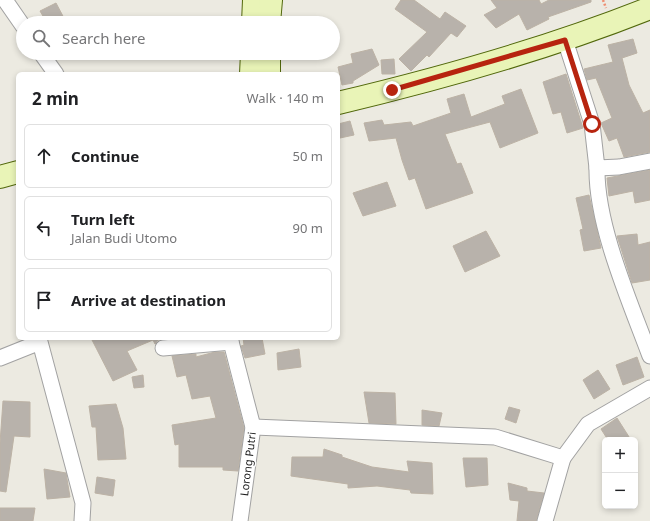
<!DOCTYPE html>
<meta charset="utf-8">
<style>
:root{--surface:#fff;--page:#f2f2f2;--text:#202124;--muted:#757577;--line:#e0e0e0}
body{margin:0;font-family:"Noto Sans",sans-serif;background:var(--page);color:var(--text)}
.controls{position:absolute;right:12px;bottom:12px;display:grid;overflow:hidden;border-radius:6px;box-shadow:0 2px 6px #0003}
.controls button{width:36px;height:36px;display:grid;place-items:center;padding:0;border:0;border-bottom:1px solid var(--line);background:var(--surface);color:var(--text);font:20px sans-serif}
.stop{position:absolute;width:12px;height:12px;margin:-9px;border:3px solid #b7240f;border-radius:50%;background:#fff}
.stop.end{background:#b7240f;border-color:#fff;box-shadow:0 1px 4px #0008}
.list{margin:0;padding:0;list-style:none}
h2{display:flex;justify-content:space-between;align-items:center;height:52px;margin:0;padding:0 16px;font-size:17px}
h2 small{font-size:13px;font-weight:400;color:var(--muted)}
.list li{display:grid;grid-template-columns:26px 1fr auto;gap:12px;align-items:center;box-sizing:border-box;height:64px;margin:0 8px 8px;padding:0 8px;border:1px solid var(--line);border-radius:6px}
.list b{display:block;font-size:15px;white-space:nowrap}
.list p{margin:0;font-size:13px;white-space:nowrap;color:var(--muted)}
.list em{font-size:13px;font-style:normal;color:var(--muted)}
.icon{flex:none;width:22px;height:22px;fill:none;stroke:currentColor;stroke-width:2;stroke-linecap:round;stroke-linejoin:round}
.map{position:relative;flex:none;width:650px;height:521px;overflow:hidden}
.search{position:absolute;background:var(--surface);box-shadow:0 2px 6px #0003;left:16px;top:16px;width:324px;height:44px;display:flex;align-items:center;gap:10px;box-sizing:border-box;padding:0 14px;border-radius:22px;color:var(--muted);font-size:15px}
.panel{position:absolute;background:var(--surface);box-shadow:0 2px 6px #0003;left:16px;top:72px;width:324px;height:268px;border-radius:6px}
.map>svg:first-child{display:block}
.building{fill:#b8b2ab;stroke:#bcb2a5}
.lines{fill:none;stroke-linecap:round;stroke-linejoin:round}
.street-casing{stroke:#a2a2a2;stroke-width:17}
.secondary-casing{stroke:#52680c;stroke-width:24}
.path{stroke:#ee8d70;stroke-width:2.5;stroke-dasharray:2 2;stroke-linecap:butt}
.street{stroke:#fff;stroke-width:15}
.secondary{stroke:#e9f4b7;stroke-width:22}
.route{stroke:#b7240f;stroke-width:5}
.labels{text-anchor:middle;stroke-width:3;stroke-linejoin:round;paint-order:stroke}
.street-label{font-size:11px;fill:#1b1b1b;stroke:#fff}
</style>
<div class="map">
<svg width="650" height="521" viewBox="0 0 650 521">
<rect width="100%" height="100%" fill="#eceae1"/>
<g class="building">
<path d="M401,0H414L440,19L445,12L466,26L457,37L451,33L429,57L427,55L411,71L399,59L427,32L395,9Z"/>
<path d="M491,0H539L541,4L549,0H591V2L548,17L549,19L527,30L519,14L496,28L484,15L497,8Z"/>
<path d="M56,3L65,20L58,23H47L40,11Z"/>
<path d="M633,39L637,53L622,58L629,85L643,113L650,110V152L624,157L617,138L609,141L601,123L612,118L596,78L587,80L584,69L613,62L608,45Z"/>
<path d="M372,49L379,65L353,81V83L342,85L338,67L353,63L351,54Z"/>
<path d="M394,59L395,74H382L381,60Z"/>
<path d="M566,74L583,128L567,133L561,112L553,114L543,82Z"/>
<path d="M521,89L538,133L500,148L490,122L445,134L457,164L461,163L473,193L426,209L415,178L409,180L402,160L396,138L369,141L364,123L382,120L384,125L411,122L413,126L451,113L447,99L464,94L471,117L505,104L502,96Z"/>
<path d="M350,121L354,135L340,138L338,124Z"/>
<path d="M650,170V200L635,203L633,191L609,196L607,178Z"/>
<path d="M387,182L396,206L363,216L353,193Z"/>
<path d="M589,195L601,248L584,251L580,230L583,229L576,198Z"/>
<path d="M486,231L500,256L465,272L453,246Z"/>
<path d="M637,234L638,245L650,242V280L632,283L617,236Z"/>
<path d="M91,338H169L158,340L155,344L153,340L127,351L137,370L113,381Z"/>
<path d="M243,338H262L265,354L245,358L241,346L244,345Z"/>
<path d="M299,349L301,367L278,370L277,353Z"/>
<path d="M215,352H224L244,428L238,471L223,470V467H179V444L175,445L172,425L216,418L210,396L192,399L186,375L177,377L172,356L196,354V357Z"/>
<path d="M637,357L644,377L623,385L616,365Z"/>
<path d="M598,370L610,389L594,399L583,380Z"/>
<path d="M143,375L144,387L134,388L132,377Z"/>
<path d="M364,392L395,393L396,424L369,423Z"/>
<path d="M3,401L30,402V437L14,436L6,492L0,491V443Z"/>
<path d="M116,404L123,428L126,459L98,460L96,427H92L89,406Z"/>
<path d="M509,407L520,410L516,423L505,419Z"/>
<path d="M422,410L442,413L439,426L422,425Z"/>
<path d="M617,418L631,440H608L601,429Z"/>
<path d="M324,449L342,455V457L372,467L409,472L407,461L432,463L433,494L411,493L410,490L377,486L348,488V484L291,476L292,457H323Z"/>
<path d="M463,458H487L488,485L466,487Z"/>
<path d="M44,469L66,473L70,497L47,499Z"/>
<path d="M97,477L115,480L113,496L95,493Z"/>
<path d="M508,483L527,488V491L544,493L536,521H517L519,501L510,500Z"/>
<path d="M0,508H35L33,521H0Z"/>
</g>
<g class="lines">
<defs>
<g id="street">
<path d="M5,0L23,26"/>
<path d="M565,40L592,124L597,168L619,167L650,161"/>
<path d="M41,53L56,74"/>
<path d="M597,168C596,225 630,302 650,356"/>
<path d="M230,338L253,427L240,521"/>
<path d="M163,348L231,342"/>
<path d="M0,358L40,342L83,503L82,521"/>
<path d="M253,427L495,437L563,458L588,424L650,388"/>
<path d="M545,521L563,458"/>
</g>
<g id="secondary">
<path d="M253,23L254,0"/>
<path d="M269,23L271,0"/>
<path d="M251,74L252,53"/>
<path d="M269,74V53"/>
<path d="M338,103C443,78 550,48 650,8"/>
<path d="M0,177L18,172"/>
</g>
</defs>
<use href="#street" class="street-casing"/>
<use href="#secondary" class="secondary-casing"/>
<path class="path" d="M603,0L606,8"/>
<use href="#street" class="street"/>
<use href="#secondary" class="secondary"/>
</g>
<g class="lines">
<path class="route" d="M392,90L565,40L592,124"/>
</g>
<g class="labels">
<g class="street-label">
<text transform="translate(248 464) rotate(-83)" y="4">Lorong Putri</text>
</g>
</g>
</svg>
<div class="controls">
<button>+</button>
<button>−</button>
</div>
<div class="stop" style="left:592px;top:124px"></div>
<div class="stop end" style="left:392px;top:90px"></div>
<div class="search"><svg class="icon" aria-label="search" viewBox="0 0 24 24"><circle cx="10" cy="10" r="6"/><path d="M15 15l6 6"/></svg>Search here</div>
<section class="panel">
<h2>2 min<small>Walk · 140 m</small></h2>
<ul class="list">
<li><svg class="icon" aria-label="ahead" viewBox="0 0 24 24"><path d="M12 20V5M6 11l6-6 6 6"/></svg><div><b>Continue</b></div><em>50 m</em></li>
<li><svg class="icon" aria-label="left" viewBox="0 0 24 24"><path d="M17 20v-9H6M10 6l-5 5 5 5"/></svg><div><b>Turn left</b><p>Jalan Budi Utomo</p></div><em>90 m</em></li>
<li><svg class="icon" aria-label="arrive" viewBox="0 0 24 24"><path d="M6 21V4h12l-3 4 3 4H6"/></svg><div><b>Arrive at destination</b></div></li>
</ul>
</section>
</div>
